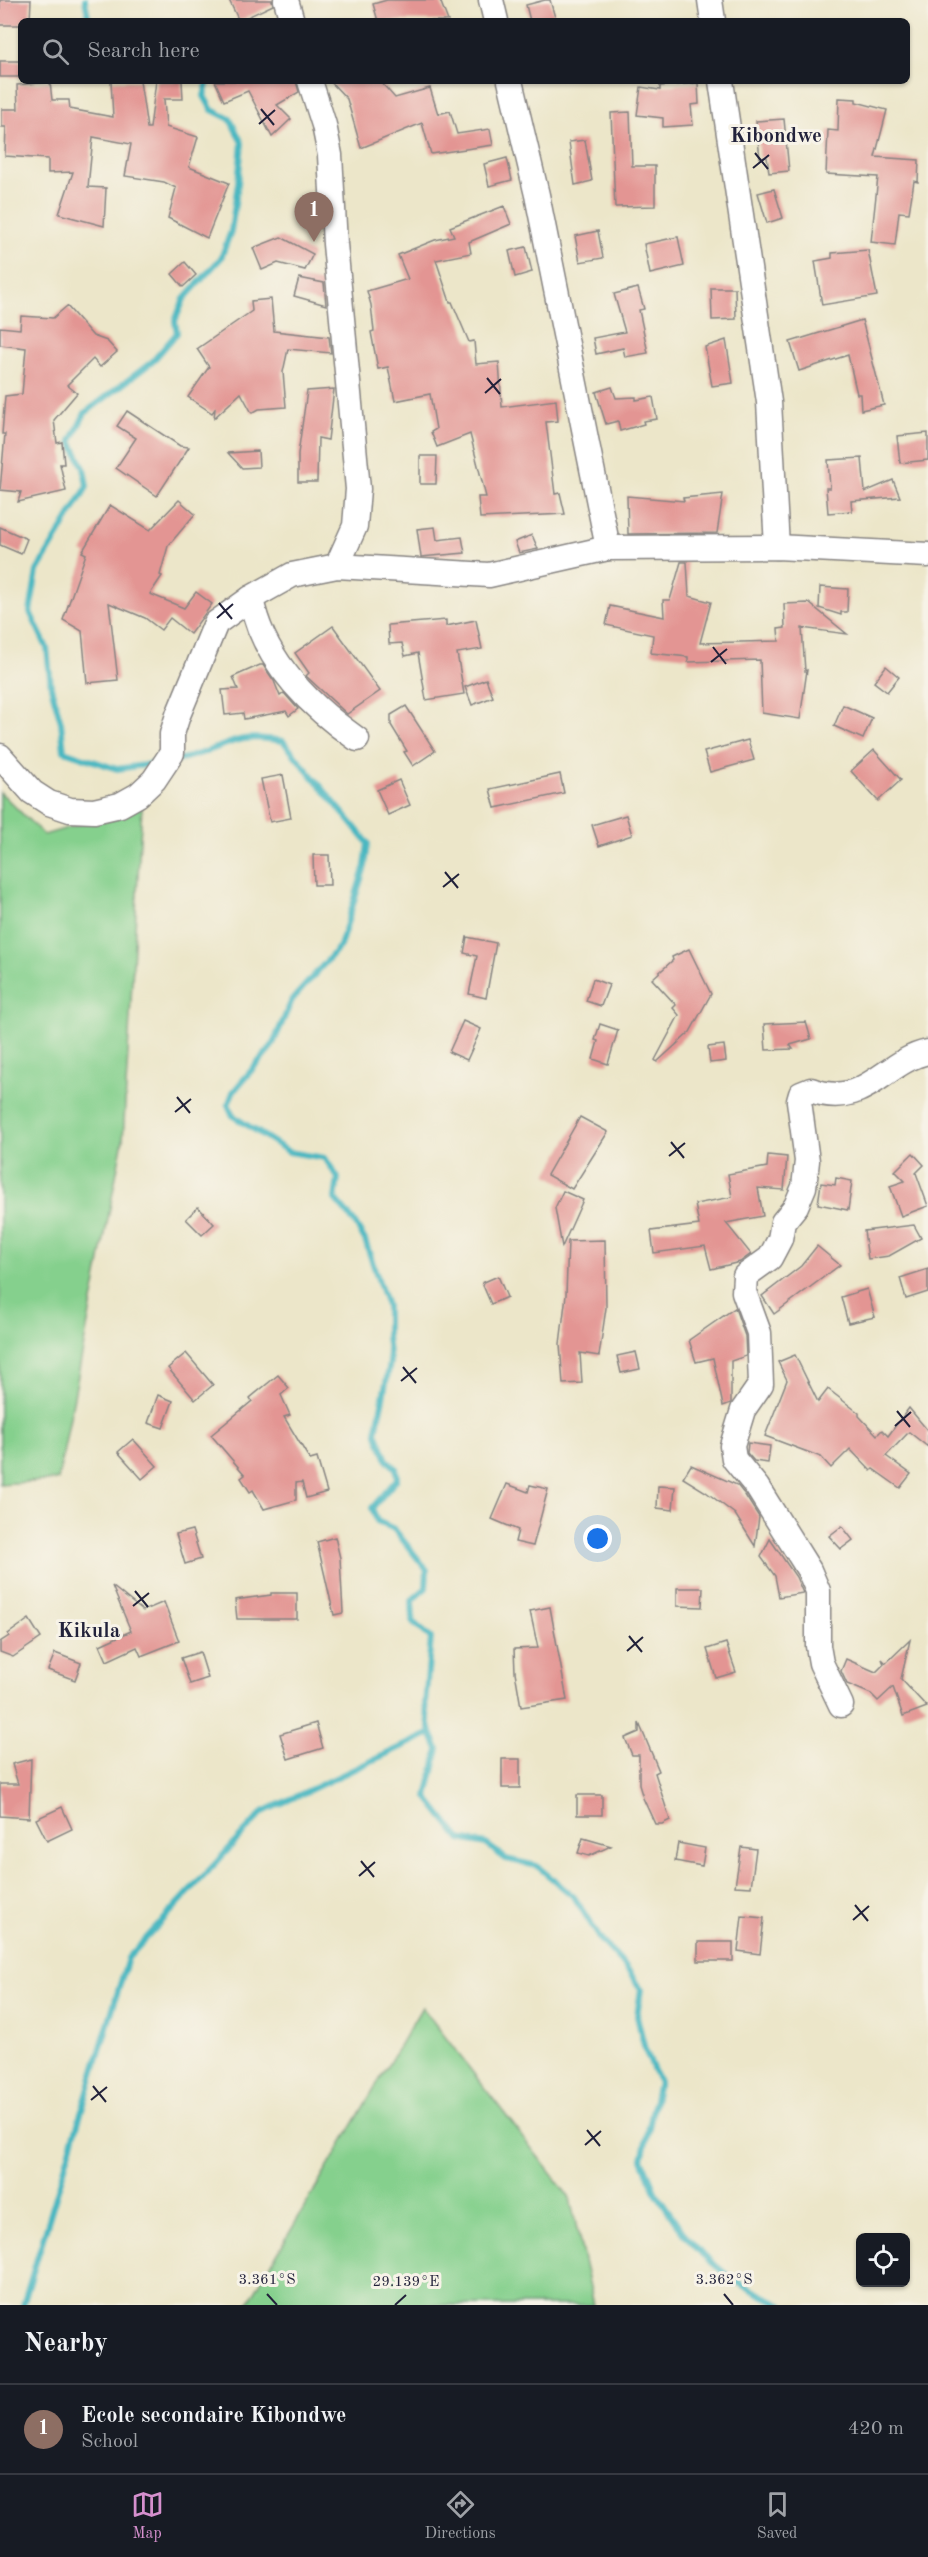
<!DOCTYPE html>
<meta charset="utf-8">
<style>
:root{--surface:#171b24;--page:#242831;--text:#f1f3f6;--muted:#9ea1a6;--line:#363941;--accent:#d690ce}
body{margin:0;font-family:"Old Standard TT",serif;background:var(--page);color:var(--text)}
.controls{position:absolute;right:18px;bottom:18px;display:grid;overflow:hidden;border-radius:9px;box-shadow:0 2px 4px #0004}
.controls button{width:54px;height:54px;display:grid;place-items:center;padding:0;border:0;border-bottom:2px solid var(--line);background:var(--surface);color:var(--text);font:30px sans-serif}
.you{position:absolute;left:598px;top:1539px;width:21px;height:21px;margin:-15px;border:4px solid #fff;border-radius:50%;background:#1a73e8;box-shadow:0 0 0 9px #1a73e833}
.badge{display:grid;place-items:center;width:39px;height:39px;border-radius:50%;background:var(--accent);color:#fff;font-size:20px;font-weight:700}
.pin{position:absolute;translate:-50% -50px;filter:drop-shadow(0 2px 3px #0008)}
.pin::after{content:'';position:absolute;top:32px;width:21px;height:18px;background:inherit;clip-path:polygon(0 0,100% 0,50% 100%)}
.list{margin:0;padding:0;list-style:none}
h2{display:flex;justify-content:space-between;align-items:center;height:78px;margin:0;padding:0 24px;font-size:26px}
h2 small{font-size:20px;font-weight:400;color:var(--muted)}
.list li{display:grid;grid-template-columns:39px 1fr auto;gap:18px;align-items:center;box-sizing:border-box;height:90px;padding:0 24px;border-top:2px solid var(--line)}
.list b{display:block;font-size:22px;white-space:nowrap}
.list p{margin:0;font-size:20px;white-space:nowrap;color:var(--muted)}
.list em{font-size:20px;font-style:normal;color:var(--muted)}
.icon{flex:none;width:33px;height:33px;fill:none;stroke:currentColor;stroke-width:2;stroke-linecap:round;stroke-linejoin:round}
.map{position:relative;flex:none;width:928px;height:2305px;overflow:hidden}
.search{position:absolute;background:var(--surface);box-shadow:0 2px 4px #0004;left:18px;right:18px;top:18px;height:66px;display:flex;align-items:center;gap:15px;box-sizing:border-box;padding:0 21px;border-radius:9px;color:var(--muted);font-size:22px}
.sheet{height:168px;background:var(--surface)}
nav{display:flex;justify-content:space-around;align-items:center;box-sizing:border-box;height:84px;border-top:2px solid var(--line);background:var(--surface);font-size:16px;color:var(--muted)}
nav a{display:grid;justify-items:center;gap:3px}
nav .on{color:var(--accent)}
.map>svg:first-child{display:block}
.green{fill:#85d08d;stroke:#547964;stroke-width:1.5}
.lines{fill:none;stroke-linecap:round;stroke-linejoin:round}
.stream{stroke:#48b7c1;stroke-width:6}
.building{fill:#e39593}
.street-casing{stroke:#878482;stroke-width:27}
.street{stroke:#fff;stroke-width:24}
.ticks{fill:none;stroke:#22223b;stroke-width:2}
.labels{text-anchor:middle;stroke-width:6;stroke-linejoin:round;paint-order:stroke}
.quarter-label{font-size:21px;font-weight:bold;fill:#22223b;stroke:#f7f3e8}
.ticks-label{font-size:15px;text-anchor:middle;fill:#22223b;stroke:#f7f3e8;stroke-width:6;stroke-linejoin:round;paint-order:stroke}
</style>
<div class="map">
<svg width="928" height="2305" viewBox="0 0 928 2305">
<rect width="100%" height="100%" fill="#f7f3e8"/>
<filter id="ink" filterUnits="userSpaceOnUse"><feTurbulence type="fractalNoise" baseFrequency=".0167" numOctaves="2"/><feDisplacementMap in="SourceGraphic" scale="12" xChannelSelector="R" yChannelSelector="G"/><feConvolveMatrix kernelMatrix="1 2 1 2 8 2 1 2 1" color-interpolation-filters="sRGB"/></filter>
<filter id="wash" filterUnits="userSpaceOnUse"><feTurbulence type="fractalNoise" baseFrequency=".008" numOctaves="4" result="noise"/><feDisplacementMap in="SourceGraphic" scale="24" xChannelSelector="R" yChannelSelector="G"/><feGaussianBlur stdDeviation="1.35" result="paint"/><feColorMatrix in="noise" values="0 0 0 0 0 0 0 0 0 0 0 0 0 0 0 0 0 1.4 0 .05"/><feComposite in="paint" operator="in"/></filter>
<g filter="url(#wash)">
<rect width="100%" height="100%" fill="#ece6c9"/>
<g class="green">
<path d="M0,792L44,835L142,806L123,1140L58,1480L0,1484Z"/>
<path d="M422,2007L570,2198L594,2305H247Z"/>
</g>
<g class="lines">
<g class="stream">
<path d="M85,0L89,21"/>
<path d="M176,760C197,756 215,748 235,741C250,736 268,739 283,741L368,843L365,866L340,946L292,1000L272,1046L233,1092L228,1105L233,1116L289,1152L325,1158L338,1178L335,1199L353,1220L365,1240L387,1306V1336L390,1363L376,1432L387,1460L396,1468L397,1479L372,1508L377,1521L394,1529L427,1570L426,1588L412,1600L413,1622L431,1638L425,1704L431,1733L438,1749L427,1797L460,1839L486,1844L506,1859L537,1866L574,1897L601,1940L624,1965L641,1989L637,2016L645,2050L659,2082L642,2159L655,2191L682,2231L703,2255L733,2280L782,2305"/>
<path d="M157,763L117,769L64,751L61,722L51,687L47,648L30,612L37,571L87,487L84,468L71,441L85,413L152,362L177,333L175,321L184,299L221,258L231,231L238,183L242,143L230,119L212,110L204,96L208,81"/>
<path d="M23,2305L128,1958L263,1812L431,1733"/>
</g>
</g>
<g id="blocks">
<g class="building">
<path d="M0,0H31L30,21H21V25H0Z"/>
<path d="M229,0H272L273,5L239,21Z"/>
<path d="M387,0H440L448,21H378L373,4Z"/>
<path d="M545,0H550L556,21H530L526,5Z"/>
<rect x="0" y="61" width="21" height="16"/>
<path d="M111,81H140L147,128H150L156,81H182L183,99H164L166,127L198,137L189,167L229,183L207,238L168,218L176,188L164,182L125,176L131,144L93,137L88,187L106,188L104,226L59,214L73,172L48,173V159L5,156L6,127H2V109H18L17,85L50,82L52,100H69L70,109L113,117Z"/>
<path d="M215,81H296L299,92L277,105L291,119L272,137L248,91L224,101Z"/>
<path d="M330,81H380L395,98L430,88L438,114L450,111L457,134L490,129L493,145L431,154L422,123L361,148L347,99Z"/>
<path d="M698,83L699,104L691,105L693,125L663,127V118L637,115L641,87L660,90V86Z"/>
<path d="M839,98L856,99V102L887,110L875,157L919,160L918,182L914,181L909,213L899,212L895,245L871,242L878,177L826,174L828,130L838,131Z"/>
<path d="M630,112L632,166H655V206L615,207L611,113Z"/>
<path d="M784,119L789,171L769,173L767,157L760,158L756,121Z"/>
<path d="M585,140L592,181L575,185L569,142Z"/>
<path d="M507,158L512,180L489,186L484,164Z"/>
<path d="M774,189L783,218L767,223L758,193Z"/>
<path d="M504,206L511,224L469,242L471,253L436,260L450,302H452L469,342L474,341L476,364L499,362L502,407L556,400L558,421L546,422L555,494L560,493L565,514L480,518L478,497H486L470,434L437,447L431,432L436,429L430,394L395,401L388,367L378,369L371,332L374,331L371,305L367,291L408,279L398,255L435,240L454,236L450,227Z"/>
<path d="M598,231L603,258L580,262L575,236Z"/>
<path d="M281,237L313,254L305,270L278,263L262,270L253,248Z"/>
<path d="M678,237L684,266L650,274L644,244Z"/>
<path d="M526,247L532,272L515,277L509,251Z"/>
<path d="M868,250L877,296L822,305L815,261L832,258V253Z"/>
<path d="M185,262L196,275L183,287L172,274Z"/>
<path d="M299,278L324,283L326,305L294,296Z"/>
<path d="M638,288L644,309L639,310L648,353L625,357L623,348L596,354L593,338L625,332L614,294Z"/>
<path d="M711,288H735L736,319L712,320Z"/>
<path d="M271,299L274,331L329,337L331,353L288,349L283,372L286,407L259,409L252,413L241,393L214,418L215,409L212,413L188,397L209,367L197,349L252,311L251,301Z"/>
<path d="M67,306L93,336L107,341L117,352L100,367L93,359L67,385L77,393L54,420L57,443L62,442L64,464H60L66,491L18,502L21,492L0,490L5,434H2L5,396L22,394L26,348L0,345V327L20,329L21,316L53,318Z"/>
<path d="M862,320L884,405L861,410L860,394H857L848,355L799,371L790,342Z"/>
<path d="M726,340L733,383L712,386L705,347Z"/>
<path d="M612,387L616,398L636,397V400L653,397L657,419L643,421L644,424L620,431L618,421L606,424L596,392Z"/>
<path d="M334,389L328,440L318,438L317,482H298V454L307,391Z"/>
<path d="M127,411L180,446L189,447L157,496L116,468L136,438L117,426Z"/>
<path d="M928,433V460L900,463L897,436Z"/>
<path d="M258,451L259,467L242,468L228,453Z"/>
<path d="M420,456H437L436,484H420Z"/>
<path d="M862,458L865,492L893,480L900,497L851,501L852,511L828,513L826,488H830L828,460Z"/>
<path d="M723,494L717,533L628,534L627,496L684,501L683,498Z"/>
<path d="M179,500L195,514L168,546L160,575L162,576L150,594L184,608L196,592L212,604L190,634L170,618L161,630L145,618L109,603L118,680L87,683L82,631L63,620L86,554L82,552L110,505L150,530Z"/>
<path d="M0,527L27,539L21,554L0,545Z"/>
<path d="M435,527L437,540L462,537L465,553L421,557L417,529Z"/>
<path d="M532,535L538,549L519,553L515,542Z"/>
<path d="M681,562H687L689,596L711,602L700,643L779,641L778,629L785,628L784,604L809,603L847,634L802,628L805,671L807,670L800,719L762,713L760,660L688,662V657L651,653L653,635L606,625L610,606L664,617L663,600H670Z"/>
<path d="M820,587L848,589L847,612H841V615L819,608Z"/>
<path d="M446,620V626L476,620L482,649L457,653L464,694L426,700L418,653L405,656L402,643L389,644L388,625Z"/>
<path d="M333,626L380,691L347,714L306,676L309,673L295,653Z"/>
<path d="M260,665H263L274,681L280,696L284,693L298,709L289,716L286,711L244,719L243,713L225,715L222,690L238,689L233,677Z"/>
<path d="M886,666L899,677L887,692L874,682Z"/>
<path d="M486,679L493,697L472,705L465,687Z"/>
<path d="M843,705L872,718L863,739L834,726Z"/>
<path d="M406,706L435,751L413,766L404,752L407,751L391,725V715Z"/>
<path d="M748,740L754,760L710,772L704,752Z"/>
<path d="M874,750L901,780L878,801L851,771Z"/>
<path d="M560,774L564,793L495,808L490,789Z"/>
<path d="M283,775L291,818L270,822L261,779Z"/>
<path d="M399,780L410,805L388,815L377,790Z"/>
<path d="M626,815L632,835L599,846L592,825Z"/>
<path d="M313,855H329L330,885H314Z"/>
<path d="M467,937L496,943L486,998L469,994L477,956L464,953Z"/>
<path d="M689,949L711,994L690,1032L657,1062L655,1060L679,1015L673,1008L676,1005L652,979L673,960L672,957Z"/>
<path d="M593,979L609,985L601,1006L586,1001Z"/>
<path d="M463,1021L481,1029L467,1060L449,1052Z"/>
<path d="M806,1022L811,1039L790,1045L793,1049L766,1050L764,1024Z"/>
<path d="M600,1024L618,1030L608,1064L593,1059L598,1041L595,1040Z"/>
<path d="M724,1045L726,1061L710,1063L708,1047Z"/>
<path d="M580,1117L608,1132L572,1189L547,1175Z"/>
<path d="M913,1153L924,1165L916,1173L928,1206L901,1216L890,1186L905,1181L895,1171Z"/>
<path d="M768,1155L787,1157L784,1190L758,1188L763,1216L726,1223L751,1254L740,1262L711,1269L705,1246L654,1253L651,1231L699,1225L695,1204L732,1197L728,1174L767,1167Z"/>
<path d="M836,1178L852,1181L848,1210L818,1204L821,1183L835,1185Z"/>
<path d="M563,1191L583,1200L562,1247L555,1208Z"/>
<path d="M198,1207L214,1224L202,1235L186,1219Z"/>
<path d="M914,1225L921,1238L889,1256L868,1259L864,1231Z"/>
<path d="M605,1240L606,1308L599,1356L580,1353L582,1383L563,1384L560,1344L566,1295L568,1241Z"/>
<path d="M817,1246L840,1265L774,1314L762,1296L801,1266Z"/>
<path d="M928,1269V1292L906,1299L900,1278Z"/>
<path d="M498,1276L507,1297L491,1304L482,1283Z"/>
<path d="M867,1289L875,1317L848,1323L841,1297Z"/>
<path d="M735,1308L745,1336L746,1356L731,1361V1403L723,1406L713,1358L696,1362L689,1340Z"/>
<path d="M636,1352L640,1369L621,1373L617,1356Z"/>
<path d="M186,1353L213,1385L195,1400L168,1368Z"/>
<path d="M795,1355L818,1402L828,1389L859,1413V1416L877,1435L882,1430L888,1436L909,1408L928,1431V1447L909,1432L886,1456L911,1474L900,1488L873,1469L871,1471L850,1449L831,1468L821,1457L765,1436L787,1380L778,1362Z"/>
<path d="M278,1375L289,1388L281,1395L290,1415L284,1417L310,1460L317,1458L327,1492L306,1498L302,1482L296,1483V1500L264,1509L253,1490L250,1492L241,1478L245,1475L211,1435L252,1401L250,1398Z"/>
<path d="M158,1395L173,1401L163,1428L148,1423Z"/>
<path d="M133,1439L157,1466L142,1479L118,1452Z"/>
<path d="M748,1443L770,1446L768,1463L754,1461L747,1453Z"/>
<path d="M691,1465L737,1485L745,1495L759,1517L755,1546L735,1514L706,1492L683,1478Z"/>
<path d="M507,1484L528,1492L530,1485L548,1489L533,1546L515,1542L518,1530L492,1519Z"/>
<path d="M658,1486L675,1487L673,1510L657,1508Z"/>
<path d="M842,1526L853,1540L841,1549L829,1536Z"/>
<path d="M192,1530L201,1559L185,1564L176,1534Z"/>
<path d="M335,1537L340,1558L343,1613L334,1615L317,1542Z"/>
<path d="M770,1539L796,1577L803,1593L779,1597L775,1576L761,1557Z"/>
<path d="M112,1586L143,1611L164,1602L179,1641L141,1656L137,1647L107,1661L100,1645L131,1631Z"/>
<path d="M677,1588H703L702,1607L677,1606Z"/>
<path d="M271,1593H297V1619H237L235,1600L271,1595Z"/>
<path d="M550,1607L567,1700L521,1707L515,1672L514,1649L538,1648L530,1611Z"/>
<path d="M29,1619L41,1638L13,1657L0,1652V1642L9,1636L8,1634Z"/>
<path d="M910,1640L901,1679L927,1707L903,1716L893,1687L878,1701L871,1694L847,1684L841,1671L846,1659L876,1672L884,1664L882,1659L886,1663Z"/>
<path d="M726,1643L736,1672L716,1678L707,1649Z"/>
<path d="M200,1652L208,1678L190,1684L181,1658Z"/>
<path d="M55,1653L81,1663L75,1680L48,1670Z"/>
<path d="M316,1723L323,1748L288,1759L280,1734Z"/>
<path d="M639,1723L659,1771L655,1773L670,1820L662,1824H655L643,1798L639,1785V1755H632L625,1738L639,1732Z"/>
<path d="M31,1759L29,1818L0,1816V1784H18L12,1764Z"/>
<rect x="502" y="1759" width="18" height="29"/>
<rect x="577" y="1795" width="25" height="20"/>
<path d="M62,1807L72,1829L47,1841L36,1819Z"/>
<path d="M583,1838L611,1846L589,1856L578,1853Z"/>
<path d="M678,1843L705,1848L702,1866L675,1861Z"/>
<path d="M741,1847L756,1849L751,1887L735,1886Z"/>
<path d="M742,1916L764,1918L760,1954L738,1951Z"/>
<rect x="698" y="1942" width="35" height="19"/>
</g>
</g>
</g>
<g filter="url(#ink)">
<use href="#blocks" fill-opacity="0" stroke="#878482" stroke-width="1.5"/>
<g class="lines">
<defs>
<g id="street">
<path d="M286,0L292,21"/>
<path d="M491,0L496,21"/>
<path d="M710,0L713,21"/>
<path d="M310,81L324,125L330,155L335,244L358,489L355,526L337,566"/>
<path d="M510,81L537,195L608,548"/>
<path d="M721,81L769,402L777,547"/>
<path d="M251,598C262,659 308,705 357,739"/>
<path d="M0,756L32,792L49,803L70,810L94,811L120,805L138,795L154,780L172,753V734L178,715L216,623L251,598L292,575L337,566L489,575L608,548L777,547L928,555"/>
<path d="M841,1705L821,1663L818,1646V1591L809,1570L757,1487L734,1459L732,1446L743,1410L761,1384L759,1333L744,1292L745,1276L770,1258L780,1239L783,1222L796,1206L804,1187L807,1161L799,1101L801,1094L811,1090C865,1110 884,1061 928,1052"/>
</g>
</defs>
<use href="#street" class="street-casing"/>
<use href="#street" class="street"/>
</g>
</g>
<path class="ticks" d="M261,109L274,125M259,124L275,110M755,153L768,169M753,168L769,155M487,378L500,394M485,393L501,379M219,603L232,619M217,618L233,604M713,647L726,664M711,662L727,649M445,872L458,888M443,887L459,874M177,1097L190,1113M175,1112L191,1099M671,1142L684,1158M669,1156L685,1143M403,1367L416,1383M401,1381L417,1368M897,1411L910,1427M895,1426L911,1412M135,1591L148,1607M133,1606L149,1593M629,1636L642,1652M627,1651L643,1637M361,1861L374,1877M359,1876L375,1862M855,1905L868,1921M853,1920L869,1906M93,2086L106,2102M91,2100L107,2087M587,2130L600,2146M585,2145L601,2131M267,2294L277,2305M724,2294L733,2305M395,2305L406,2295"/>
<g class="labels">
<g class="quarter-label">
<text x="776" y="142">Kibondwe</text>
<text x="89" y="1637">Kikula</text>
</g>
</g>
<g class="ticks-label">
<text x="267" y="2284">3.361°S</text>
<text x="724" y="2284">3.362°S</text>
<text x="406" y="2286">29.139°E</text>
</g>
</svg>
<div class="controls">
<button><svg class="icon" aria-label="locate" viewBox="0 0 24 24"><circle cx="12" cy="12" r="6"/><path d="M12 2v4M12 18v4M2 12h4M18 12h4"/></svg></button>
</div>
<div class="you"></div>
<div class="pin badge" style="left:314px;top:242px;background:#8d6e63">1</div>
<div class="search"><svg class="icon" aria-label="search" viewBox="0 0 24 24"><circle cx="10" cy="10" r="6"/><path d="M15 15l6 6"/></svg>Search here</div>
</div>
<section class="sheet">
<h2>Nearby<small></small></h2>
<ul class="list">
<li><span class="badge" style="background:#8d6e63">1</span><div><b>Ecole secondaire Kibondwe</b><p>School</p></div><em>420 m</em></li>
</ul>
</section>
<nav>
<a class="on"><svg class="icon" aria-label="map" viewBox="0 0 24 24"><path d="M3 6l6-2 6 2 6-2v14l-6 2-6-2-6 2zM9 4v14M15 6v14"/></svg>Map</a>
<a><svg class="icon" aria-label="directions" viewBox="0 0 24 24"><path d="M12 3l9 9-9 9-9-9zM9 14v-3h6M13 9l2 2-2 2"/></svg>Directions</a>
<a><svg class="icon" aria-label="saved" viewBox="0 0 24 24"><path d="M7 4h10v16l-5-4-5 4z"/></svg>Saved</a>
</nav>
